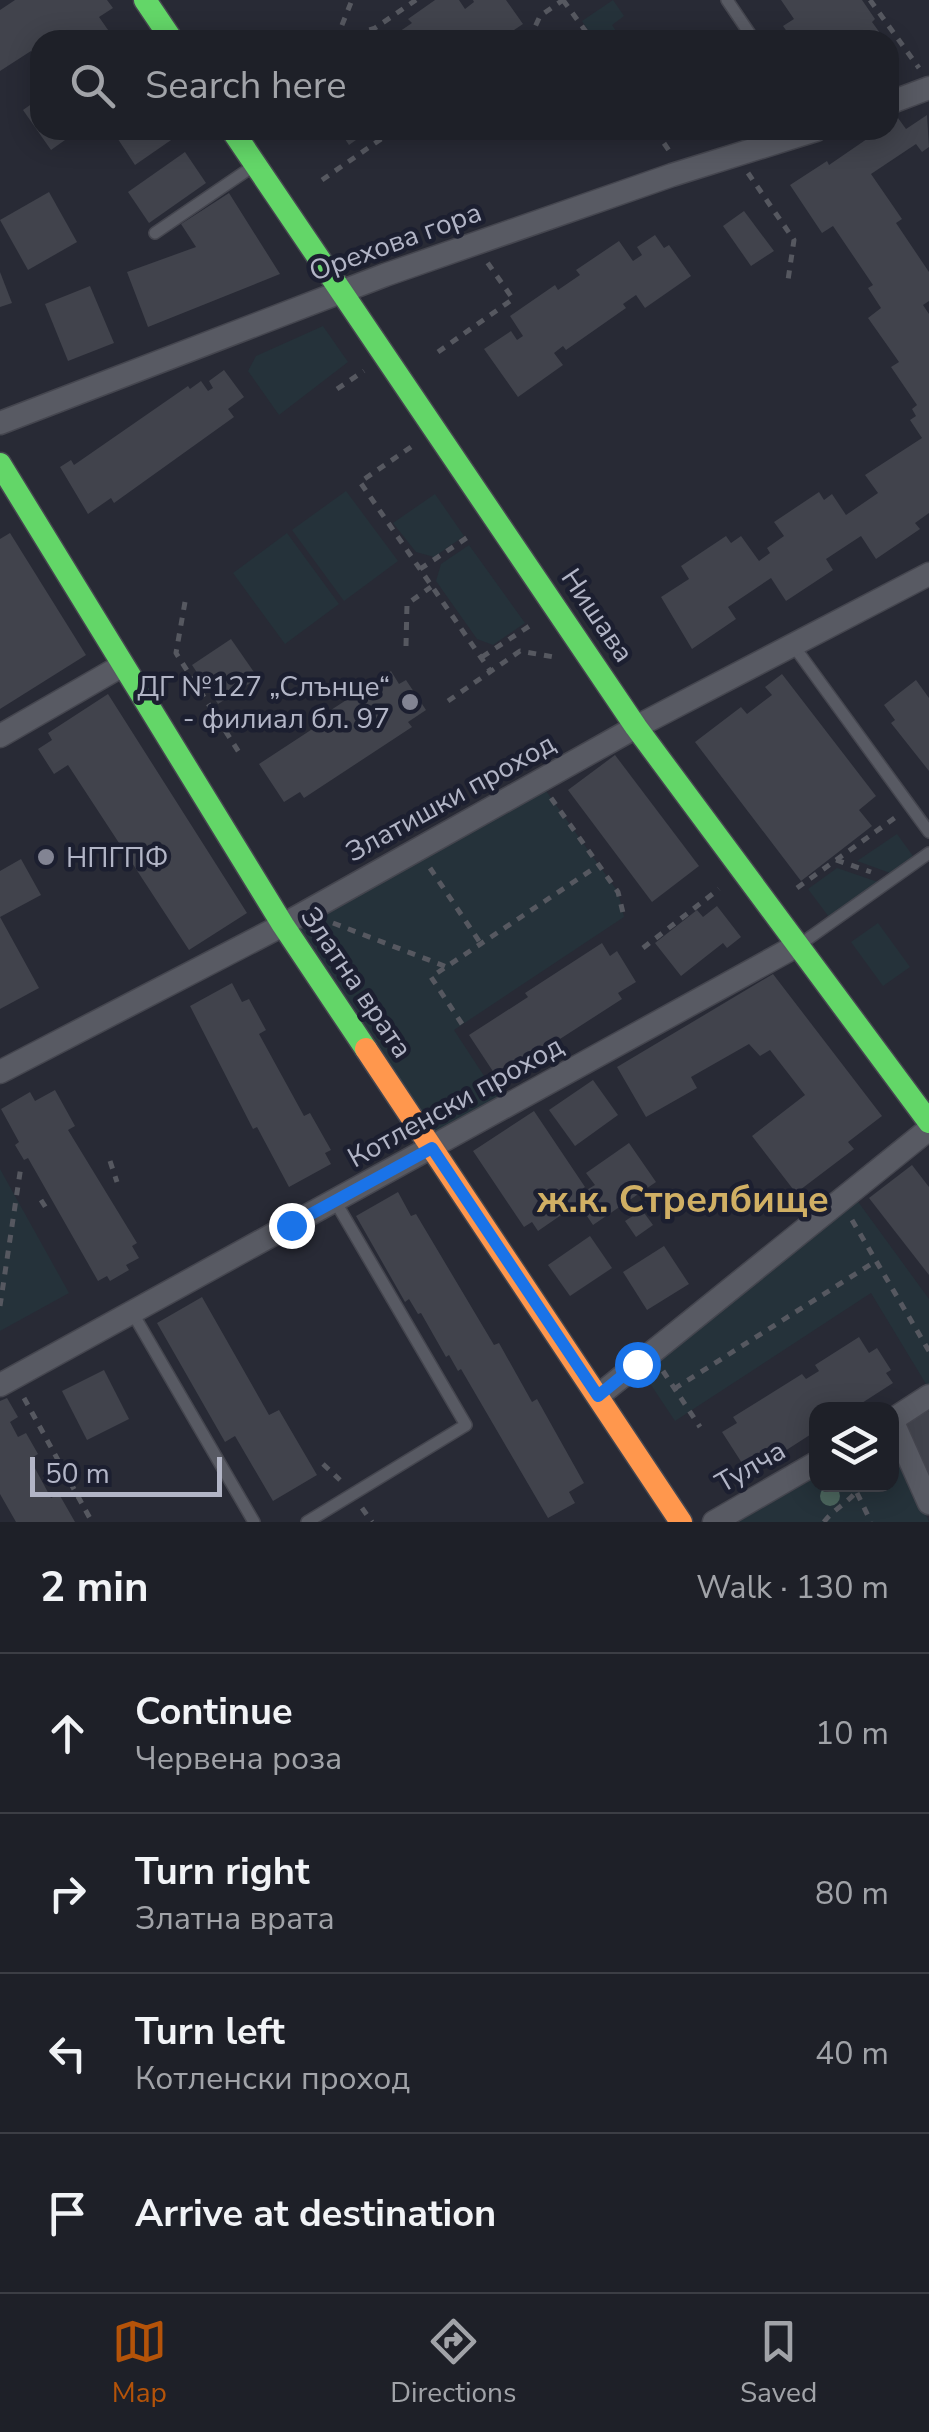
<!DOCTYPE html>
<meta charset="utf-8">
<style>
:root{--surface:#1e2028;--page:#262830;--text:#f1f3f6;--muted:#a1a3a8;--line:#3c3e45;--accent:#b45309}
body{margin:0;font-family:"Nunito Sans",sans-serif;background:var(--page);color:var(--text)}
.controls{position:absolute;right:30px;bottom:30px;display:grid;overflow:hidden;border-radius:20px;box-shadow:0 5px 25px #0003}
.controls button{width:90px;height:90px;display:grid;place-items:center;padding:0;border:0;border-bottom:2px solid var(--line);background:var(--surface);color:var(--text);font:50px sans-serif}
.scale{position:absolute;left:30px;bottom:25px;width:192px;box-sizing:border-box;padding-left:10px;border:5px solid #b2b5c6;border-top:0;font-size:28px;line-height:35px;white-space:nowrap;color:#b2b5c6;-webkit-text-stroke:8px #1c1f30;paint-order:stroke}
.stop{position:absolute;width:30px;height:30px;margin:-22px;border:8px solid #1a73e8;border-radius:50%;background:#fff}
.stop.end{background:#1a73e8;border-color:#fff;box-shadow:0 2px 10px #0008}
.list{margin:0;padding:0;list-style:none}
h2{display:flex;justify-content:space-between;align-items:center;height:130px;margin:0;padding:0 40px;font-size:42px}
h2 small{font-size:32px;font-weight:400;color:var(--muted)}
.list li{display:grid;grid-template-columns:65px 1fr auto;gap:30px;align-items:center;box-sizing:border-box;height:160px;padding:0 40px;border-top:2px solid var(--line)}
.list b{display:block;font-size:38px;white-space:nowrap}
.list p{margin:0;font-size:32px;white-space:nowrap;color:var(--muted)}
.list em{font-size:32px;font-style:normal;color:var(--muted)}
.icon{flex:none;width:55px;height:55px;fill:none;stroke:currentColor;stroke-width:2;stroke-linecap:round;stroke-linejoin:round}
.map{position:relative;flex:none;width:929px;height:1522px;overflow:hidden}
.search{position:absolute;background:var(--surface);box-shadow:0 5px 25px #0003;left:30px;right:30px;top:30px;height:110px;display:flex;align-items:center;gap:25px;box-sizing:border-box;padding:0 35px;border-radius:30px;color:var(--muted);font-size:38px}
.sheet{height:770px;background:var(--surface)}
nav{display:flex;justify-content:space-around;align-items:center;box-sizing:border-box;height:140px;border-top:2px solid var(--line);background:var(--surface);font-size:28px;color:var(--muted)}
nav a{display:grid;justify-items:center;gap:5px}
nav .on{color:var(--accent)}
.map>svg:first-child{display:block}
.green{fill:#25323a}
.building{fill:#41434c}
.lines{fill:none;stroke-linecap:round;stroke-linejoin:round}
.lane-casing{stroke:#45464f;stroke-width:14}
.street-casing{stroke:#45464f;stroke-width:25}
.fast-casing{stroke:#45464f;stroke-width:25}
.slow-casing{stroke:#45464f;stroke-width:25}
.path{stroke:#565860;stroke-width:5;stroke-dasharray:8 8;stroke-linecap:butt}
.lane{stroke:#585a63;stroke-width:11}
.street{stroke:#585a63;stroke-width:22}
.fast{stroke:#63d668;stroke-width:22}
.slow{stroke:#ff974d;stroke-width:22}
.tree{fill:#4c665e}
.route{stroke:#1a73e8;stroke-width:12}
.poi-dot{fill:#828493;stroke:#1c1f30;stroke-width:4}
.labels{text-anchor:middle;stroke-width:9;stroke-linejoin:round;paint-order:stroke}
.street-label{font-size:28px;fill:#b2b5c6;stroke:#1c1f30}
.poi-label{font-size:28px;fill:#b2b5c6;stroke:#1c1f30;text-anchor:end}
.district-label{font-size:38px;font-weight:bold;fill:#d0af64;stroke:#1c1f30}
</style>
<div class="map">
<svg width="929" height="1522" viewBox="0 0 929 1522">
<rect width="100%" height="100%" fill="#282a35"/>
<g class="green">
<path d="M613,0L624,16L612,25L622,40H595L582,21Z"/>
<path d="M323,326L348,362L279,415L248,371L256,356Z"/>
<path d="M346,491L398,561L344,601L292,530Z"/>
<path d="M435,494L464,536L434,557L416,552L393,523Z"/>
<path d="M287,533L339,604L285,644L233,573Z"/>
<path d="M469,545L525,623L493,645L477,639L436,581L441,564Z"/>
<path d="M539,781L618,892L624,917L454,1030L505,1108L432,1148L283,925Z"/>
<path d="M897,834L913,856L890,873L857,861Z"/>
<path d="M837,868L878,882L829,917L808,889Z"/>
<path d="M878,923L910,967L883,986L851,942Z"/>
<path d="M0,1169L69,1293L0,1331Z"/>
<path d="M851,1192L929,1299V1389L871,1293L675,1421L637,1364Z"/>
<path d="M892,1438L929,1522H738L816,1477V1484H892Z"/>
</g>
<g class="building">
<path d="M15,0H107L113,8L99,17L115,40H40V64L31,51L0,71V10Z"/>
<path d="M435,0H459L465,9L474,2L473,0H506L523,24L499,40H377L387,33L390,38L412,23L408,19Z"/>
<path d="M781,0H862L875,19L872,22L880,33L869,40H793L783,26L794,19Z"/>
<path d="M40,98V130H68L72,135L51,150L23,110Z"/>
<path d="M927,115L929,147L922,152L916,144L871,174L902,219L896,223L929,272V301L923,305L929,314V513L915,523L920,529L876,559L861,536L826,559L833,570L786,601L771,578L728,607L736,619L692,649L661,597L689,579L681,566L726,536L731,543L741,536L759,561L770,553L767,548L784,536L774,522L819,492L824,500L832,494L846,515L878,493L865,475L922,438L910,420L916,416L912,409L917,405L891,367L899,362L868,318L881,308L868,288L873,285L833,226L822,233L790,185L827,161L829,165L880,130H889V124L898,118L906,129Z"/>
<path d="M112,130H168L174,138L135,165Z"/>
<path d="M339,130H370L349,145Z"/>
<path d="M185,152L206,183L149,223L128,192Z"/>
<path d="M49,192L77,242L28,270L0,220Z"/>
<path d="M229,193L280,274L148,327L127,272L196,247L181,224Z"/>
<path d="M744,211L774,251L751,266L723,226Z"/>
<path d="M655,235L664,248L669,245L691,276L645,308L636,295L623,304L626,308L566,350L563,346L554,353L563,365L518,397L484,349L511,331L517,340L523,336L510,316L555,285L558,290L580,275L576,270L619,241L633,261L642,255L637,247Z"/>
<path d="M0,272L12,303L0,307Z"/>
<path d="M90,286L114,343L68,361L45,304Z"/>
<path d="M224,370L244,397L228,409L234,417L114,503L111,498L88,514L60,467L71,460L74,465L188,386L190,389L201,381L208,391L213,388L209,381Z"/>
<path d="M10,533L86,655L0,709V539Z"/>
<path d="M231,639L258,678L218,704L192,665Z"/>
<path d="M391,671L399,684L406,680L426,710L408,722L412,727L304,798L300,792L284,802L259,764L317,726L314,721Z"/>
<path d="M782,674L876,796L859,810L872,826L801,881L695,742L741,707L747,714L772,695L765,687Z"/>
<path d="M916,680L929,698V771L891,723L895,720L884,705Z"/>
<path d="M108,694L247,913L189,950L68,765L54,774L38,749L52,740L48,733Z"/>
<path d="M615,755L699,866L652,902L568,790Z"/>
<path d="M21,859L41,895L0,917L39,988L0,1009V871Z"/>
<path d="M717,906L741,937L727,948L723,943L681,976L655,943L697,910L703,917Z"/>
<path d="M602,943L610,956L617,951L636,982L618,993L622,999L498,1079L469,1035L528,997L525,993Z"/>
<path d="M773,974L882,1116L848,1142L854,1149L796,1193L752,1136L805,1095L770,1050L760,1056L749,1044L691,1077L697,1088L646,1117L617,1067Z"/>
<path d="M232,983L242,1002L249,999L266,1030L259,1034L304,1116L310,1113L331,1150L325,1153L331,1164L289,1187L257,1127L253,1129L190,1006Z"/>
<path d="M593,1080L618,1115L575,1146L549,1110Z"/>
<path d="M55,1090L75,1126L68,1130L137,1243L132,1246L139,1258L126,1265L129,1270L110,1281L107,1276L98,1281L28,1158L24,1160L15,1145L19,1142L1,1109L30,1092L35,1101Z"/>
<path d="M534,1111L585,1187L578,1192L583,1200L538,1231L532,1222L524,1227L473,1151Z"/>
<path d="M629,1143L656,1182L593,1225L583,1210L593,1203L585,1191L595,1185L586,1173Z"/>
<path d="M912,1165L929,1187V1275L869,1198Z"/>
<path d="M398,1192L411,1216L416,1214L494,1345L499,1343L532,1402L537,1399L584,1483L569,1492L575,1503L548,1518L461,1369L458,1371L449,1355L446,1357L421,1313L418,1314L409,1299L405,1302L356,1216Z"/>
<path d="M642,1210L653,1225L636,1237L625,1221Z"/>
<path d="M590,1236L612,1268L570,1296L548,1265Z"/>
<path d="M664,1246L689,1284L647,1310L623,1272Z"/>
<path d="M202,1297L269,1415L279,1410L317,1475L273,1501L235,1436L225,1442L157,1323Z"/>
<path d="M859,1337L869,1353L877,1348L891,1370L886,1373L893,1383L851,1410H816V1431L749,1474L722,1432L737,1423L733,1417L802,1374L806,1379L819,1371L815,1365Z"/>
<path d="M104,1370L129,1419L87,1440L62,1391Z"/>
<path d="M7,1398L18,1417L10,1422L18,1437L26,1433L38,1454L30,1459L51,1498L59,1494L75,1522H16L0,1494V1401Z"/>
<path d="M929,1411V1478L903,1424Z"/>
</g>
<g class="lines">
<defs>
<g id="lane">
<path d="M727,0L754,40"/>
<path d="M155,233L252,167"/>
<path d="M793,645L929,832"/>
<path d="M802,943L929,853"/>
<path d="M132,1312L254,1522"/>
<path d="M307,1522L466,1425L335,1201"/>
</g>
<g id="street">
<path d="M889,103L929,88"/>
<path d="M0,423L385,275L672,175L816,130"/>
<path d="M0,736L123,665"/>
<path d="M0,1072L283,925L636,727L929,574"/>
<path d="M0,1385L798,945"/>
<path d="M598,1396L929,1129"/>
<path d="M892,1420L929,1503"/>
<path d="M892,1420L929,1396"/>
<path d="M714,1522L816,1463"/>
</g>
<g id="fast">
<path d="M145,0L172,40"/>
<path d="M232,130L636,727L929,1122"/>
<path d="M0,464L283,925L366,1049"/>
</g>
<path id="slow" d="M366,1049L681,1522"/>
</defs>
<use href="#lane" class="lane-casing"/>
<use href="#street" class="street-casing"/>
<use href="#fast" class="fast-casing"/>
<use href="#slow" class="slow-casing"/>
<g class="path">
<path d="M563,0L592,40"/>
<path d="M870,0L919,68"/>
<path d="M336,40L352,0"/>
<path d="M339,40L375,28L416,0"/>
<path d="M529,40L540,16L563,0"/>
<path d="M655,130L670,152"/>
<path d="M748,173L794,240L788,280"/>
<path d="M322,180L394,130"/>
<path d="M438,352L513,299L487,262"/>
<path d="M337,389L364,371"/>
<path d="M411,447L360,482L491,672"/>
<path d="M420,569L471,535"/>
<path d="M185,602L176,653L240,754"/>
<path d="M406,646L407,604L431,587"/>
<path d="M482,657L531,625"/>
<path d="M448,701L520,651L554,657"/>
<path d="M551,798L618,892L624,917"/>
<path d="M836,860L871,872"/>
<path d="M430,868L481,944"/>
<path d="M797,888L896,817"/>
<path d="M333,923L447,967"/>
<path d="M643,948L719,889"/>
<path d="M462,1024L431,977L599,865"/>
<path d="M110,1161L117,1182"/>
<path d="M41,1200L46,1208"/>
<path d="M852,1220L929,1351"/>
<path d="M0,1306L21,1166"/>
<path d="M663,1371L700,1427"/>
<path d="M674,1389L876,1261"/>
<path d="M24,1398L92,1522"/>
<path d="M323,1464L340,1480"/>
<path d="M857,1493L871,1522"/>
<path d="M362,1508L372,1522"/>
<path d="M824,1522C834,1508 854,1500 861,1484"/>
</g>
<use href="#lane" class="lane"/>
<use href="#street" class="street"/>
<use href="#fast" class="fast"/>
<use href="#slow" class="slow"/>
</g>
<circle class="tree" cx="830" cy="1496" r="10"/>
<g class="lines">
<path class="route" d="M291,1225L432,1148L598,1396L637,1364"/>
</g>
<g class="poi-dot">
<circle cx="410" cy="702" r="10"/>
<circle cx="46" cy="857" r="10"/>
</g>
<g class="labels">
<g class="street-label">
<text transform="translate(395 241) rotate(-20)" y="10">Орехова гора</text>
<text transform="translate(598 615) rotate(56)" y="10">Нишава</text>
<text transform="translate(450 797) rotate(-29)" y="10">Златишки проход</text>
<text transform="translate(357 982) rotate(56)" y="10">Златна врата</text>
<text transform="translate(455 1101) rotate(-29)" y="10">Котленски проход</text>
<text transform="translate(750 1466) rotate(-30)" y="10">Тулча</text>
</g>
<g class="poi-label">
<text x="390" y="696">ДГ №127 „Слънце“<tspan x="390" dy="32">- филиал бл. 97</tspan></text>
<text x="66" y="867" text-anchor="start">НПГПФ</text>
</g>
<g class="district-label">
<text x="683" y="1212">ж.к. Стрелбище</text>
</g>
</g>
</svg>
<div class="controls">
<button><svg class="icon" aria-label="layers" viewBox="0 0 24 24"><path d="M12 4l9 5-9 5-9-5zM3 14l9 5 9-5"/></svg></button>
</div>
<div class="scale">50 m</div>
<div class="stop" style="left:637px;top:1364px"></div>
<div class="stop end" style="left:291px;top:1225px"></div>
<div class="search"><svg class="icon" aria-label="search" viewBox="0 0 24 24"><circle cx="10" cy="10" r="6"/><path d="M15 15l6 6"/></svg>Search here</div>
</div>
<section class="sheet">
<h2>2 min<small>Walk · 130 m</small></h2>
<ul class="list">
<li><svg class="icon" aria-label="ahead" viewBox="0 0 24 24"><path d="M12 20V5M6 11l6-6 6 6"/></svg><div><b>Continue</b><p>Червена роза</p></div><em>10 m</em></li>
<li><svg class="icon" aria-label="right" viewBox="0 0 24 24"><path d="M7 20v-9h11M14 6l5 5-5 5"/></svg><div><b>Turn right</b><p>Златна врата</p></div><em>80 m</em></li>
<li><svg class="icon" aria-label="left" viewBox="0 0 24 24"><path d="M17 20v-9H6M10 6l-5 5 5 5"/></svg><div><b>Turn left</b><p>Котленски проход</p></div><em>40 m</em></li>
<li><svg class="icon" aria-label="arrive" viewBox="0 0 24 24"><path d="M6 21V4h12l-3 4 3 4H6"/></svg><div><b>Arrive at destination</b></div></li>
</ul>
</section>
<nav>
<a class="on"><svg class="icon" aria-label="map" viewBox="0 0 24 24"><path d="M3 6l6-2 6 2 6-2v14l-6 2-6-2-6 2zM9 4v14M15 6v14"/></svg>Map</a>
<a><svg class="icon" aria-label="directions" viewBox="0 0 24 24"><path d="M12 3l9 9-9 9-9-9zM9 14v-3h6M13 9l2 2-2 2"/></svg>Directions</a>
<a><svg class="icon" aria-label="saved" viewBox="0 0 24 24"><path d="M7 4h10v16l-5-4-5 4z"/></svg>Saved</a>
</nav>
